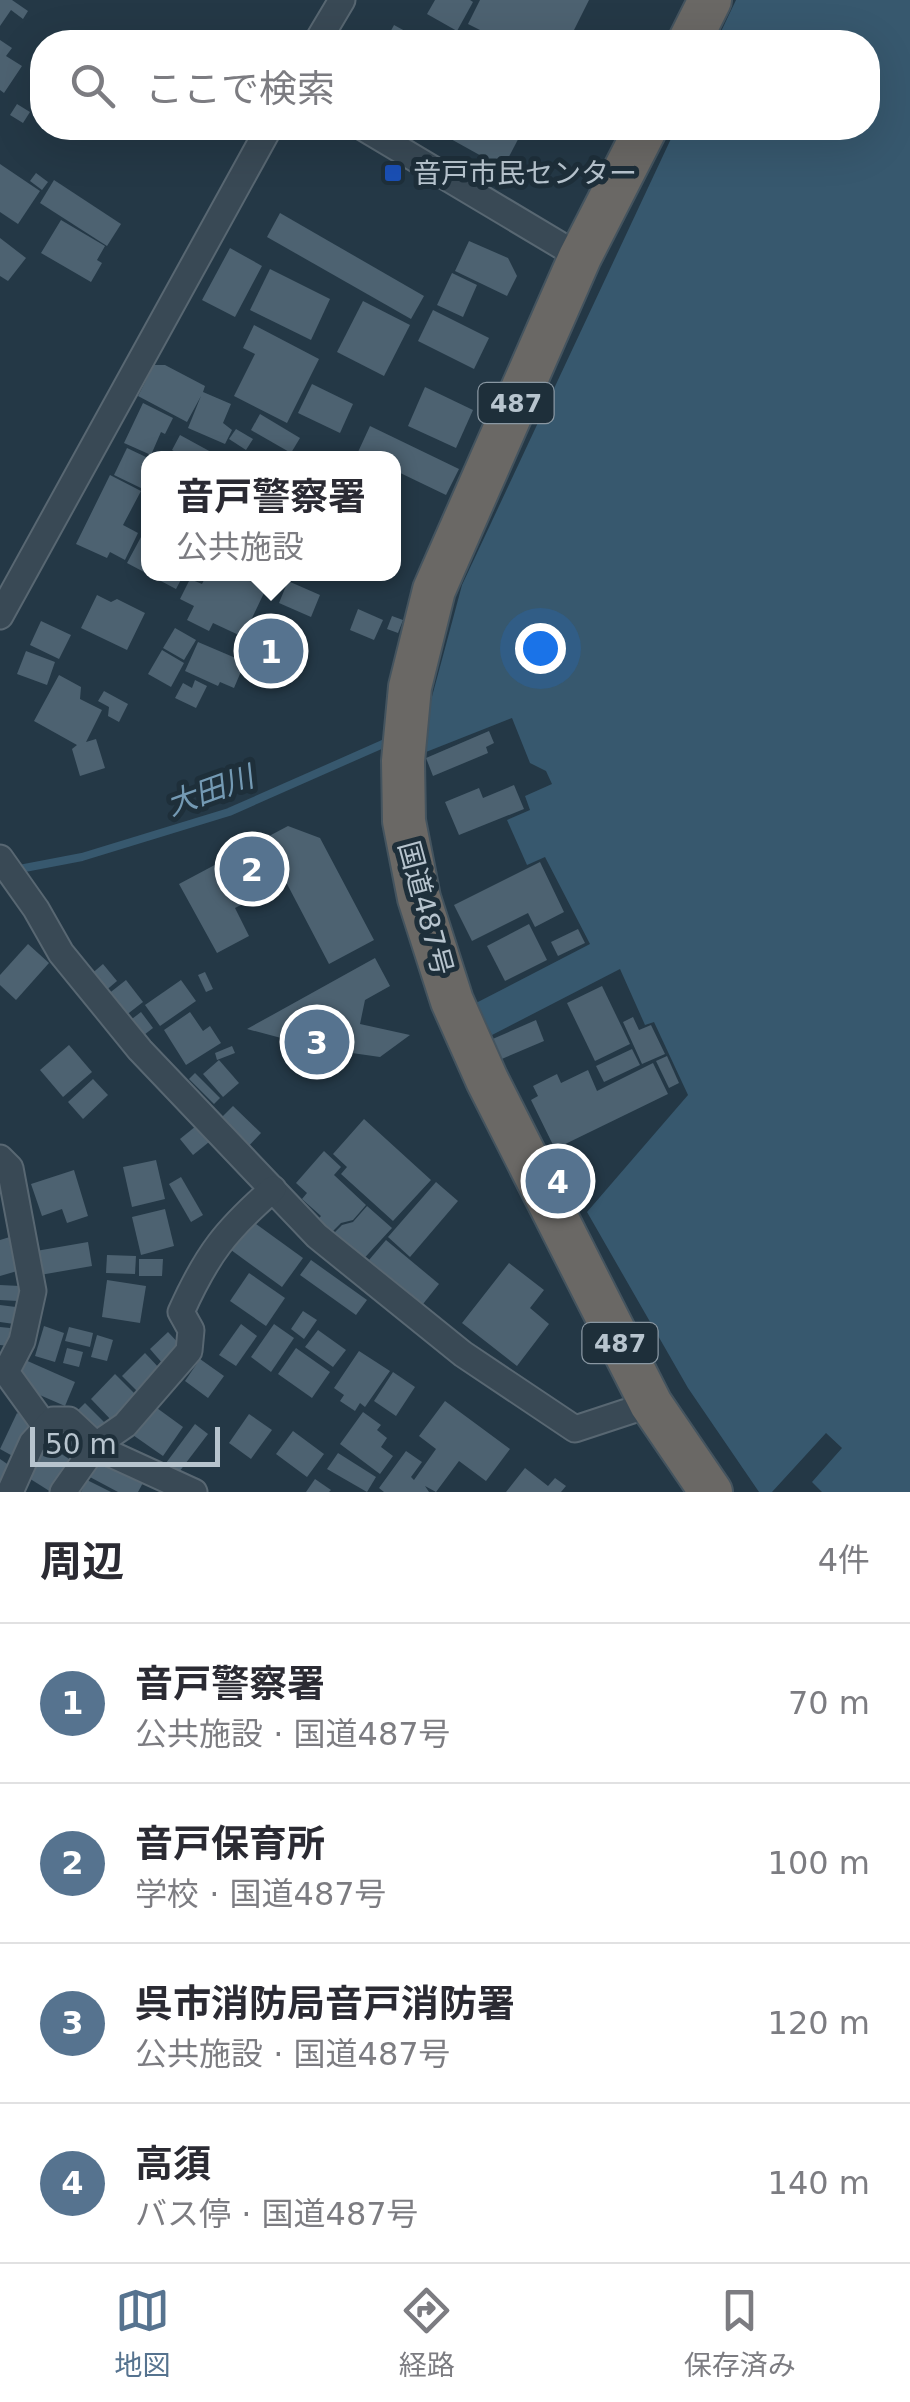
<!DOCTYPE html>
<html lang="ja">
<meta charset="utf-8">
<style>
:root{--surface:#fff;--page:#f7f7f7;--text:#2b2b33;--muted:#7c7c81;--line:#e1e1e2;--accent:#56738f}
body{margin:0;font-family:"DejaVu Sans","Noto Sans JP",sans-serif;background:var(--page);color:var(--text)}
.scale{position:absolute;left:30px;bottom:25px;width:190px;box-sizing:border-box;padding-left:10px;border:5px solid #b7c4ce;border-top:0;font-size:28px;line-height:35px;white-space:nowrap;color:#b7c4ce;-webkit-text-stroke:8px #1e2f3a;paint-order:stroke}
.you{position:absolute;left:540px;top:648px;width:35px;height:35px;margin:-25px;border:8px solid #fff;border-radius:50%;background:#1a73e8;box-shadow:0 0 0 15px #1a73e833}
.badge{display:grid;place-items:center;width:65px;height:65px;border-radius:50%;background:var(--accent);color:#fff;font-size:32px;font-weight:700}
.pin{position:absolute;translate:-50% -50%;border:5px solid #fff;box-shadow:0 2px 10px #0006}
.popup{position:absolute;left:141px;top:451px;width:260px;height:130px;box-sizing:border-box;display:grid;place-content:center;border-radius:20px;background:var(--surface);filter:drop-shadow(0 2px 8px #0005);font-size:32px;white-space:nowrap;color:var(--muted)}
.popup b{font-size:38px;color:var(--text)}
.popup::after{content:'';position:absolute;left:50%;top:100%;margin-left:-20px;border:20px solid transparent;border-top-color:var(--surface)}
.list{margin:0;padding:0;list-style:none}
h2{display:flex;justify-content:space-between;align-items:center;height:130px;margin:0;padding:0 40px;font-size:42px}
h2 small{font-size:32px;font-weight:400;color:var(--muted)}
.list li{display:grid;grid-template-columns:65px 1fr auto;gap:30px;align-items:center;box-sizing:border-box;height:160px;padding:0 40px;border-top:2px solid var(--line)}
.list b{display:block;font-size:38px;white-space:nowrap}
.list p{margin:0;font-size:32px;white-space:nowrap;color:var(--muted)}
.list em{font-size:32px;font-style:normal;color:var(--muted)}
.icon{flex:none;width:55px;height:55px;fill:none;stroke:currentColor;stroke-width:2;stroke-linecap:round;stroke-linejoin:round}
.map{position:relative;flex:none;width:910px;height:1492px;overflow:hidden}
.search{position:absolute;background:var(--surface);box-shadow:0 10px 40px #0002;left:30px;right:30px;top:30px;height:110px;display:flex;align-items:center;gap:25px;box-sizing:border-box;padding:0 35px;border-radius:40px;color:var(--muted);font-size:38px}
.sheet{height:770px;background:var(--surface)}
nav{display:flex;justify-content:space-around;align-items:center;box-sizing:border-box;height:140px;border-top:2px solid var(--line);background:var(--surface);font-size:28px;color:var(--muted)}
nav a{display:grid;justify-items:center;gap:5px}
nav .on{color:var(--accent)}
.map>svg:first-child{display:block}
.water{fill:#37586e}
.lines{fill:none;stroke-linecap:round;stroke-linejoin:round}
.stream{stroke:#37586e;stroke-width:8}
.building{fill:#4d6271}
.minor-casing{stroke:#586772;stroke-width:29}
.trunk-casing{stroke:#44545f;stroke-width:46}
.minor{stroke:#394955;stroke-width:25}
.trunk{stroke:#6a6865;stroke-width:42}
.transit-dot{fill:#1a4fb4;stroke:#1e2f3a;stroke-width:4}
.labels{text-anchor:middle;stroke-width:10;stroke-linejoin:round;paint-order:stroke}
.shield{fill:#1e2f3a;stroke:#8997a2;stroke-width:2.5}
.shield-label{font-size:25px;font-weight:bold;fill:#b7c4ce}
.poi-label{font-size:28px;fill:#b7c4ce;stroke:#1e2f3a;text-anchor:start}
.street-label{font-size:28px;fill:#b7c4ce;stroke:#1e2f3a}
.water-label{font-size:30px;font-style:italic;fill:#749ab4;stroke:#1e2f3a}
</style>
<div class="map">
<svg width="910" height="1492" viewBox="0 0 910 1492">
<rect width="100%" height="100%" fill="#243846"/>
<path class="water" d="M736,0H910V1492H822L812,1482L842,1448L826,1433L772,1492H759L688,1388L587,1212L688,1095L654,1022L645,1025L620,969L492,1035L476,1003L590,944L545,857L527,865L507,820L530,810L525,796L552,784L546,771L530,763L512,718L426,752L430,704L462,585L676,128H868V42H716Z"/>
<g class="lines">
<path class="stream" d="M14,870L82,857L229,812L392,740"/>
</g>
<g class="building">
<path d="M0,0H12L28,11L23,19L11,10L0,26Z"/>
<path d="M435,0H470L473,2L457,31L427,14Z"/>
<path d="M480,0H589L568,42H504L468,24Z"/>
<path d="M394,25L425,42H385Z"/>
<path d="M0,40L12,48L6,56L22,66L4,93L0,90Z"/>
<path d="M17,104L30,112L23,123L10,115Z"/>
<path d="M431,128H524L503,168Z"/>
<path d="M0,164L40,191L18,224L0,212Z"/>
<path d="M36,173L48,182L42,190L30,181Z"/>
<path d="M54,180L121,224L107,246L40,203Z"/>
<path d="M280,213L424,296L411,319L267,237Z"/>
<path d="M61,220L105,246L97,260L102,263L91,282L41,253Z"/>
<path d="M0,238L26,258L8,281L0,276Z"/>
<path d="M469,241L508,258L517,276L507,296L455,271Z"/>
<path d="M230,248L262,266L235,317L202,300Z"/>
<path d="M270,269L330,299L311,340L250,310Z"/>
<path d="M452,273L477,285L463,317L437,305Z"/>
<path d="M363,301L410,325L384,376L337,352Z"/>
<path d="M433,310L489,338L474,369L418,341Z"/>
<path d="M254,325L319,359L287,423L234,396L255,354L243,348Z"/>
<path d="M154,365H165L205,386L203,392L231,404L223,423L232,430L225,444L188,428L201,396L187,422L138,396Z"/>
<path d="M312,384L353,404L340,433L298,413Z"/>
<path d="M425,387L473,410L456,448L408,426Z"/>
<path d="M143,403L173,418L165,434L161,432L151,455L124,443Z"/>
<path d="M260,414L300,438L291,453L251,430Z"/>
<path d="M370,426L459,469L446,495L394,470V458H370L358,452Z"/>
<path d="M236,429L253,439L246,450L229,439Z"/>
<path d="M180,435L222,458H180L182,456L172,450Z"/>
<path d="M127,448L148,458V483L145,490L114,475Z"/>
<path d="M110,475L141,491L123,525L138,533L125,560L110,552L107,558L76,544Z"/>
<path d="M141,537L148,540V574H184L176,589L127,563Z"/>
<path d="M207,574H273L243,637L213,623L209,631L187,620L194,606L180,599L190,579L202,584Z"/>
<path d="M288,581L320,595L311,617L279,603Z"/>
<path d="M97,595L111,602L117,599L145,613L127,650L81,628Z"/>
<path d="M358,609L383,620L374,640L350,630Z"/>
<path d="M392,616L403,620L398,633L387,629Z"/>
<path d="M41,621L71,635L59,659L30,645Z"/>
<path d="M175,628L196,640L184,660L163,648Z"/>
<path d="M198,642L245,662L234,688L220,682L218,686L185,671Z"/>
<path d="M162,650L184,663L171,687L148,674Z"/>
<path d="M26,651L55,662L47,685L17,674Z"/>
<path d="M59,675L81,687L80,699L102,710L86,742L96,739L105,768L80,776L72,749L77,745L34,721Z"/>
<path d="M195,680L207,686L196,708L175,698L183,683L192,688Z"/>
<path d="M104,691L128,704L119,722L108,716L109,707L98,701Z"/>
<path d="M489,731L494,743L486,747L488,753L433,776L426,758Z"/>
<path d="M514,785L524,809L459,835L445,802L479,788L483,798Z"/>
<path d="M288,826L320,838L374,940L329,964L286,882L235,908L249,936L217,953L179,884Z"/>
<path d="M540,862L564,912L535,927L528,913L472,941L454,905Z"/>
<path d="M529,924L547,960L505,981L487,946Z"/>
<path d="M578,929L585,943L558,956L551,942Z"/>
<path d="M28,944L49,963L16,1000L0,985V975Z"/>
<path d="M375,958L390,986L365,1000L360,1024L410,1035L380,1057L338,1051L337,1061L329,1064L292,1054L296,1042L247,1029Z"/>
<path d="M103,964L117,981L103,993L89,976Z"/>
<path d="M205,972L213,989L206,992L198,975Z"/>
<path d="M126,980L143,1002L125,1016L107,995Z"/>
<path d="M181,980L196,1001L160,1026L145,1005Z"/>
<path d="M602,986L630,1044L595,1061L567,1003Z"/>
<path d="M141,1012L153,1028L140,1038L128,1022Z"/>
<path d="M190,1012L203,1031L210,1026L221,1043L186,1065L164,1030Z"/>
<path d="M633,1017L639,1030L651,1025L665,1054L642,1064L623,1022Z"/>
<path d="M536,1020L544,1041L497,1061L488,1041Z"/>
<path d="M69,1045L92,1072L63,1097L40,1070Z"/>
<path d="M232,1046L235,1053L217,1060L215,1053Z"/>
<path d="M632,1049L640,1065L604,1082L596,1066Z"/>
<path d="M667,1056L679,1083L669,1088L656,1061Z"/>
<path d="M219,1060L239,1083L223,1097L203,1074Z"/>
<path d="M653,1063L668,1094L555,1149L531,1100L538,1096L533,1086L557,1074L561,1083L588,1070L597,1091Z"/>
<path d="M195,1073L220,1098L214,1104L189,1079Z"/>
<path d="M93,1079L108,1095L83,1119L68,1102Z"/>
<path d="M233,1106L261,1133L246,1149L217,1122Z"/>
<path d="M364,1119L431,1180L393,1221L341,1174L347,1167L333,1154Z"/>
<path d="M196,1126L209,1142L193,1155L180,1139Z"/>
<path d="M324,1151L341,1167L334,1175L366,1205L353,1220L341,1223L328,1236L314,1224L321,1216L302,1199L307,1193L296,1183Z"/>
<path d="M156,1160L165,1199L132,1207L123,1167Z"/>
<path d="M74,1170L88,1216L67,1223L62,1209L42,1216L31,1184Z"/>
<path d="M181,1177L203,1215L191,1222L169,1184Z"/>
<path d="M436,1182L458,1201L410,1257L388,1237Z"/>
<path d="M367,1206L392,1228L358,1265L329,1238L342,1225L353,1222Z"/>
<path d="M165,1209L174,1246L141,1255L132,1217Z"/>
<path d="M252,1221L303,1258L282,1287L231,1250Z"/>
<path d="M13,1236L24,1269L0,1276V1240Z"/>
<path d="M386,1240L439,1284L423,1304L369,1260Z"/>
<path d="M88,1242L92,1266L40,1275L36,1251Z"/>
<path d="M107,1255L136,1256L135,1274L106,1273Z"/>
<path d="M139,1259H163L162,1276H139Z"/>
<path d="M311,1260L367,1300L356,1315L300,1275Z"/>
<path d="M509,1263L544,1290L530,1308L549,1324L517,1366L462,1323Z"/>
<path d="M249,1273L285,1298L266,1326L230,1301Z"/>
<path d="M107,1280L146,1286L140,1323L102,1317Z"/>
<path d="M0,1285L20,1286L18,1301L0,1300Z"/>
<path d="M0,1305L16,1307L14,1324L0,1322Z"/>
<path d="M303,1311L317,1320L304,1339L291,1329Z"/>
<path d="M241,1324L257,1336L236,1366L219,1355Z"/>
<path d="M274,1324L294,1338L271,1372L251,1357Z"/>
<path d="M44,1326L64,1333L55,1362L35,1356Z"/>
<path d="M0,1327L10,1328L9,1346L0,1345Z"/>
<path d="M69,1327L93,1333L90,1347L65,1341Z"/>
<path d="M318,1330L346,1350L333,1367L305,1347Z"/>
<path d="M168,1332L182,1347L163,1364L150,1349Z"/>
<path d="M97,1335L113,1340L107,1361L91,1357Z"/>
<path d="M67,1348L83,1352L79,1367L63,1363Z"/>
<path d="M296,1348L330,1372L312,1398L278,1374Z"/>
<path d="M359,1351L390,1371L365,1407L360,1403L355,1411L340,1401L344,1395L334,1388Z"/>
<path d="M145,1353L162,1371L140,1394L122,1376Z"/>
<path d="M23,1359L75,1382L65,1406L12,1383Z"/>
<path d="M200,1359L224,1376L208,1398L185,1381Z"/>
<path d="M393,1372L415,1387L396,1416L374,1401Z"/>
<path d="M115,1374L139,1398L114,1423L91,1399Z"/>
<path d="M445,1401L510,1449L486,1481L459,1461L436,1492L425,1486L429,1492H384L379,1488L406,1451L422,1462L411,1477L414,1480L436,1449L419,1436Z"/>
<path d="M85,1403L110,1428L99,1439L74,1414Z"/>
<path d="M150,1403L183,1427L163,1456L130,1433Z"/>
<path d="M363,1412L381,1425L377,1430L387,1438L381,1447L393,1456L380,1474L340,1444Z"/>
<path d="M17,1413L37,1424L18,1459L0,1449Z"/>
<path d="M249,1414L272,1430L251,1459L229,1443Z"/>
<path d="M195,1424L208,1434L179,1472L166,1463Z"/>
<path d="M67,1427L85,1443L76,1453L59,1436Z"/>
<path d="M293,1431L324,1454L307,1477L276,1454Z"/>
<path d="M45,1443L72,1461L51,1492L24,1475Z"/>
<path d="M338,1453L376,1477L367,1492L327,1469Z"/>
<path d="M97,1457L144,1481L138,1492H118L88,1476Z"/>
<path d="M0,1459L16,1470L0,1492Z"/>
<path d="M525,1468L548,1486L555,1478L566,1486L561,1492H506Z"/>
<path d="M315,1479L331,1490L329,1492H306Z"/>
<path d="M87,1480L111,1492H81Z"/>
</g>
<g class="lines">
<defs>
<g id="minor">
<path d="M317,42L342,0"/>
<path d="M364,128L580,257"/>
<path d="M0,616L269,128"/>
<path d="M0,858L36,909L61,953L140,1050L317,1236L463,1354L575,1429L651,1404"/>
<path d="M0,1158L10,1168L33,1291L22,1341L6,1372L45,1426"/>
<path d="M10,1492L32,1443L53,1420H69L100,1449L194,1492"/>
<path d="M63,1492L96,1445L125,1425L189,1351L191,1330L181,1312C207,1254 226,1230 273,1189"/>
</g>
<g id="trunk">
<path d="M689,42L710,0"/>
<path d="M646,128L580,257L434,590L410,687L403,761L404,821L419,898L452,1001L487,1080L651,1404L711,1492"/>
</g>
</defs>
<use href="#minor" class="minor-casing"/>
<use href="#trunk" class="trunk-casing"/>
<use href="#minor" class="minor"/>
<use href="#trunk" class="trunk"/>
</g>
<rect class="transit-dot" x="383" y="163" width="20" height="20" rx="5"/>
<g class="labels">
<g class="shield">
<rect x="478.5" y="383" width="75" height="40" rx="8"/>
<rect x="582.5" y="1323" width="75" height="40" rx="8"/>
</g>
<g class="shield-label">
<text x="516" y="412">487</text>
<text x="620" y="1352">487</text>
</g>
<g class="poi-label">
<text x="413" y="183">音戸市民センター</text>
</g>
<g class="street-label">
<text transform="translate(426 908) rotate(75)" y="10">国道487号</text>
</g>
<g class="water-label">
<text transform="translate(210 791) rotate(-20)" y="10">大田川</text>
</g>
</g>
</svg>
<div class="scale">50 m</div>
<div class="you"></div>
<div class="pin badge" style="left:271px;top:651px">1</div>
<div class="popup"><b>音戸警察署</b>公共施設</div>
<div class="pin badge" style="left:252px;top:869px">2</div>
<div class="pin badge" style="left:317px;top:1042px">3</div>
<div class="pin badge" style="left:558px;top:1181px">4</div>
<div class="search"><svg class="icon" aria-label="search" viewBox="0 0 24 24"><circle cx="10" cy="10" r="6"/><path d="M15 15l6 6"/></svg>ここで検索</div>
</div>
<section class="sheet">
<h2>周辺<small>4件</small></h2>
<ul class="list">
<li><span class="badge">1</span><div><b>音戸警察署</b><p>公共施設 · 国道487号</p></div><em>70 m</em></li>
<li><span class="badge">2</span><div><b>音戸保育所</b><p>学校 · 国道487号</p></div><em>100 m</em></li>
<li><span class="badge">3</span><div><b>呉市消防局音戸消防署</b><p>公共施設 · 国道487号</p></div><em>120 m</em></li>
<li><span class="badge">4</span><div><b>高須</b><p>バス停 · 国道487号</p></div><em>140 m</em></li>
</ul>
</section>
<nav>
<a class="on"><svg class="icon" aria-label="map" viewBox="0 0 24 24"><path d="M3 6l6-2 6 2 6-2v14l-6 2-6-2-6 2zM9 4v14M15 6v14"/></svg>地図</a>
<a><svg class="icon" aria-label="directions" viewBox="0 0 24 24"><path d="M12 3l9 9-9 9-9-9zM9 14v-3h6M13 9l2 2-2 2"/></svg>経路</a>
<a><svg class="icon" aria-label="saved" viewBox="0 0 24 24"><path d="M7 4h10v16l-5-4-5 4z"/></svg>保存済み</a>
</nav>
